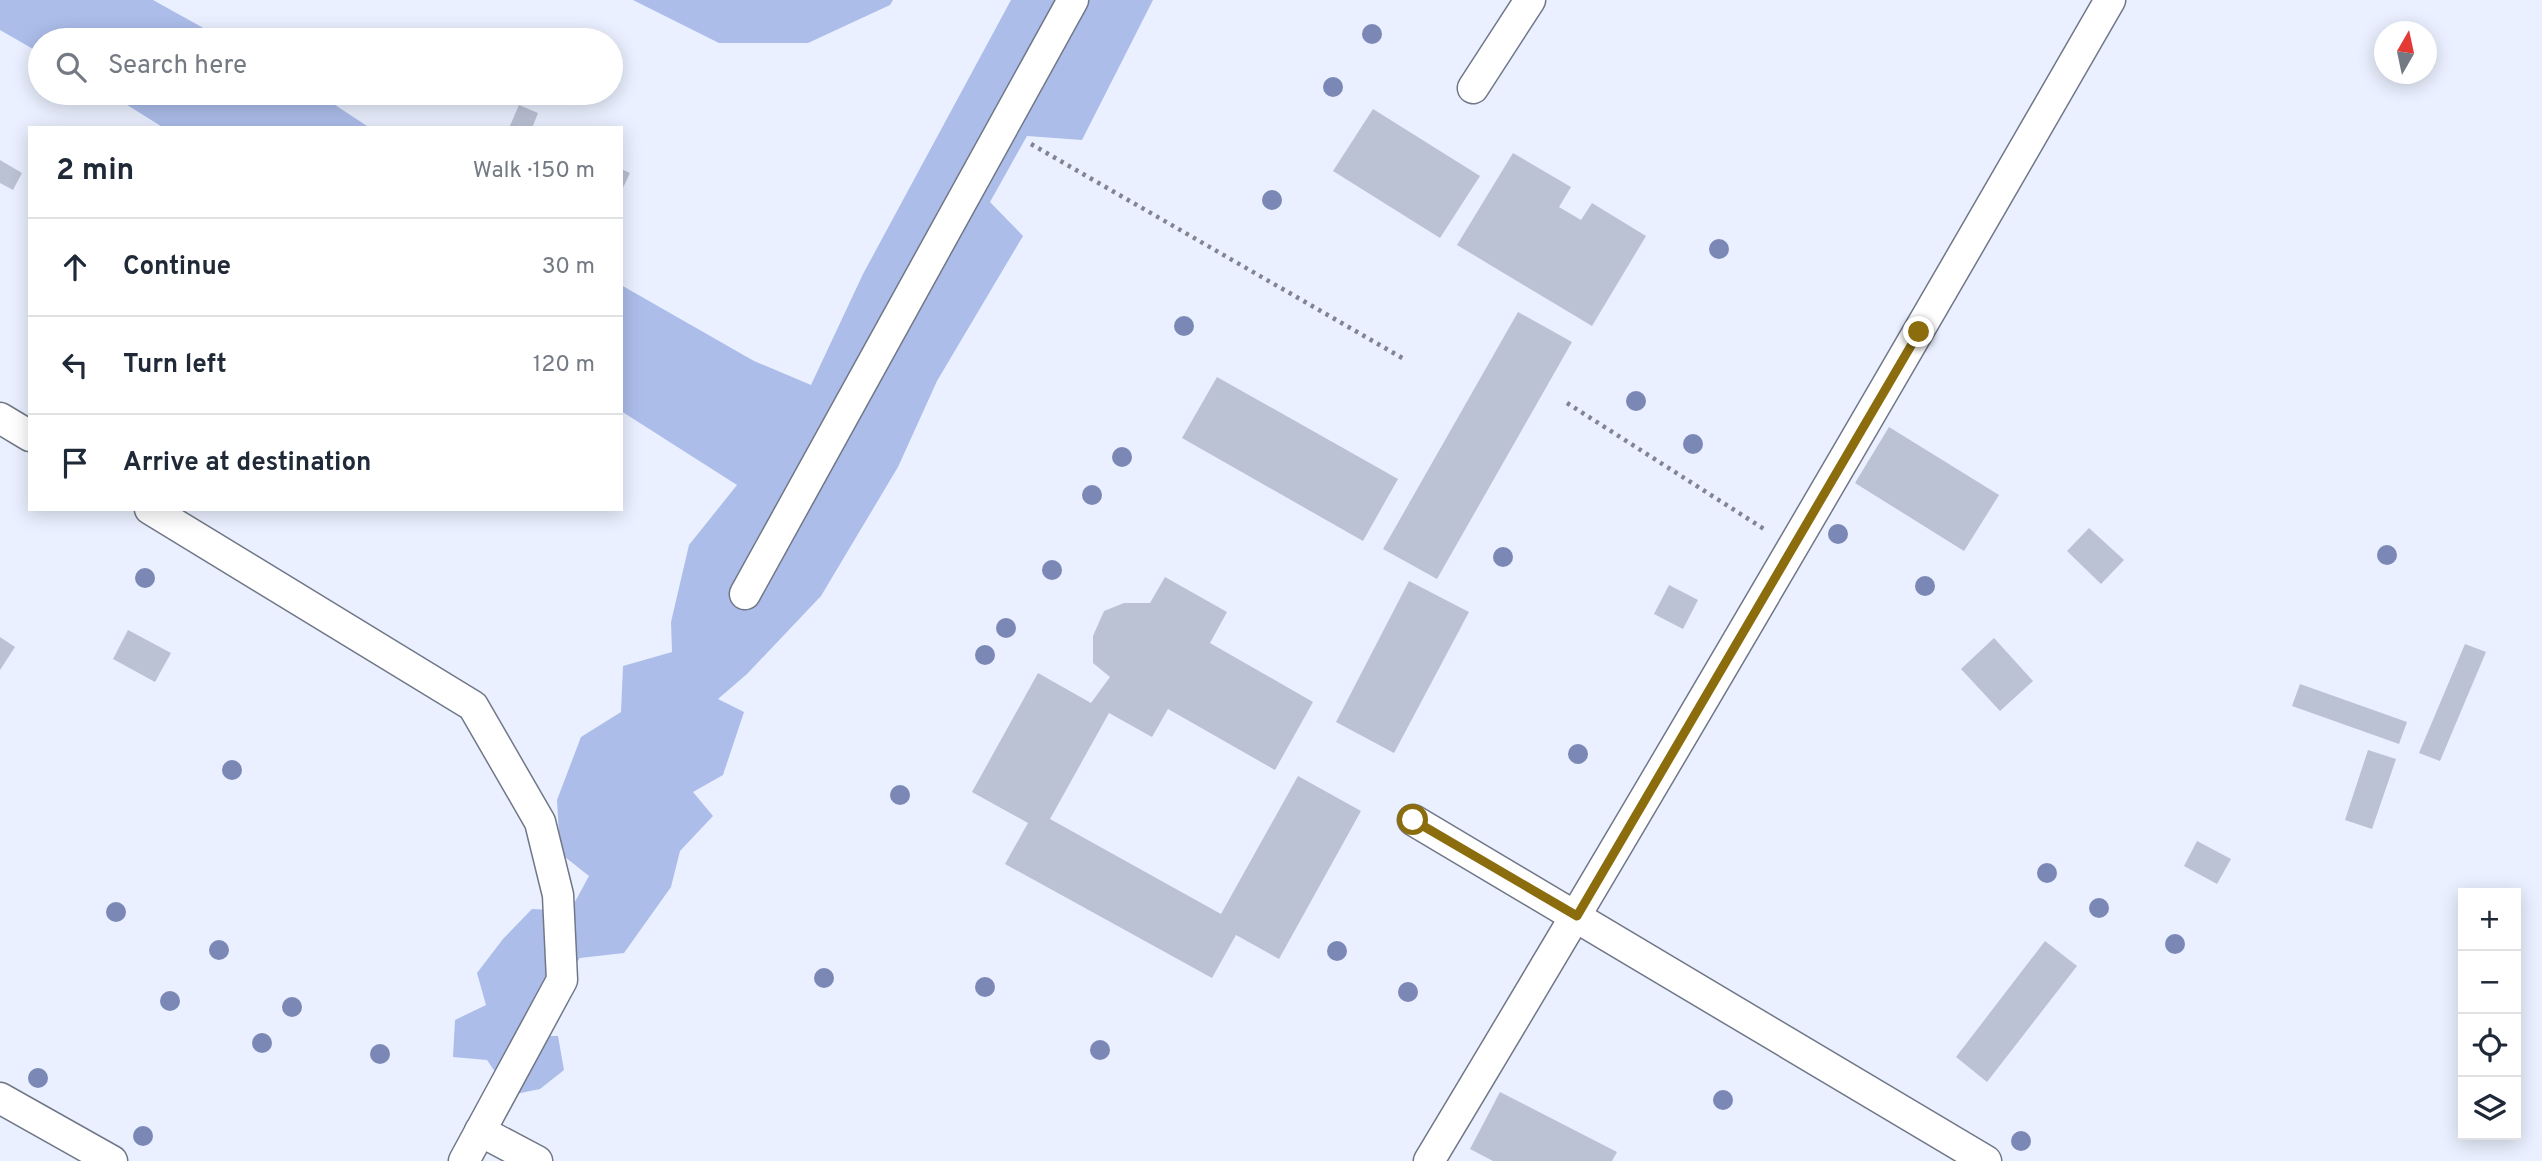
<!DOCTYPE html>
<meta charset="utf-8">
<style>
:root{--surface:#fff;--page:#f6f6f7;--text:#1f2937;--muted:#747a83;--line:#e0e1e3}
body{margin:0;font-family:Overpass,sans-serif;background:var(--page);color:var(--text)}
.controls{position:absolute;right:21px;bottom:21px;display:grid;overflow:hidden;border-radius:0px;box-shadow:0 4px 18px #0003}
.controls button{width:63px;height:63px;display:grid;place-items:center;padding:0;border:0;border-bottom:2px solid var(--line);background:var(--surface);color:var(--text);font:35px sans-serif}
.compass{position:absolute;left:2374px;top:21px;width:63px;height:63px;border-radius:50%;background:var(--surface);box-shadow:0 4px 18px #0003;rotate:9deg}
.stop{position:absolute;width:21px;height:21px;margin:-16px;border:5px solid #8b6d0e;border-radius:50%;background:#fff}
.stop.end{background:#8b6d0e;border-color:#fff;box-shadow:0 2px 7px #0008}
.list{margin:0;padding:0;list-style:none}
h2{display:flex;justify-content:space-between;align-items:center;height:91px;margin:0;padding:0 28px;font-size:30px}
h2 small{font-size:23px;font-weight:400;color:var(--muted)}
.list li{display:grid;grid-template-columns:46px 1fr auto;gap:21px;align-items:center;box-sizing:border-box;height:98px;padding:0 28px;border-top:2px solid var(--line)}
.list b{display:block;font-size:26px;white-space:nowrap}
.list em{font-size:23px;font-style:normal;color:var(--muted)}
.icon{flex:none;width:38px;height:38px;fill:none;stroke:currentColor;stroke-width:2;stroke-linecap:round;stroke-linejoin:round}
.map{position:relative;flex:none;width:2542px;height:1161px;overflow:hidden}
.search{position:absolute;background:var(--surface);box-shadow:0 4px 18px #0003;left:28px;top:28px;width:595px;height:77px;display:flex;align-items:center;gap:18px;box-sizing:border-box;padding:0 24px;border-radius:38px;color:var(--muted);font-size:26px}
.panel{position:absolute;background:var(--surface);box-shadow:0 4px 18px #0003;left:28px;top:126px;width:595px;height:385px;border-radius:0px}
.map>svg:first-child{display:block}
.green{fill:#acbdea}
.building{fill:#bbc2d4}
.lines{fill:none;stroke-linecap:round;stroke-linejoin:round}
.street-casing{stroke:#707787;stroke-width:33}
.path{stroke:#818590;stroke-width:4.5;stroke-dasharray:3.5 5;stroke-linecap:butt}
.street{stroke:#fff;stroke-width:30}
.tree{fill:#7b88b6}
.route{stroke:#8b6d0e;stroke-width:9}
</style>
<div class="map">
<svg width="2542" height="1161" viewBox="0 0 2542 1161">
<rect width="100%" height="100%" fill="#eaf0ff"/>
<g class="green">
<path d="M0,0H153L225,40H40V53L0,30Z"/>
<path d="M633,0H893L890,5L808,43H719Z"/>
<path d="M1011,0H1153L1082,140L1027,136L990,202L1023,236L937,381L898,467L821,596L747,674L718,699L744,712L723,775L693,792L713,816L680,851L671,887L624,953L580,958L532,1014L517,1036H558L564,1070L540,1089L511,1095L487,1060L453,1057L455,1020L486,1005L477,973L503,939L532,909L570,911L589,876L560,853L557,800L581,737L621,712L623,666L672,652L671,622L689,545L737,485L621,411V285L754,361L811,385L863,274Z"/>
<path d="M108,93H317L370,128H164Z"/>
</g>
<g class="building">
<path d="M519,105L538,113L532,128H509Z"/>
<path d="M1373,109L1480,176L1440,238L1333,171Z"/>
<path d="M1513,153L1571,187L1559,207L1581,220L1592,203L1646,236L1592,326L1457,245Z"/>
<path d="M0,160L22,173L13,190L0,183Z"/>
<path d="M621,169L630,173L621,192Z"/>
<path d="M1518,312L1572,342L1437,579L1383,549Z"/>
<path d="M1217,377L1398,479L1363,541L1182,438Z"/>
<path d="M1889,427L1999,495L1964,551L1855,483Z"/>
<path d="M2089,528L2124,560L2101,584L2067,551Z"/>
<path d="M1165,577L1227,612L1210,643L1313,702L1275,770L1168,709L1152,737L1109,713L1050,819L1221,914L1298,776L1361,811L1279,959L1236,935L1212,978L1005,864L1028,823L972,792L1038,673L1091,703L1110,677L1093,663V636L1104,611L1124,603H1150Z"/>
<path d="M1409,581L1469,612L1394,753L1336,722Z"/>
<path d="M1669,585L1698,600L1683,629L1654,614Z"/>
<path d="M128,630L171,653L155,682L113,659Z"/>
<path d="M0,637L15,647L0,670Z"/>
<path d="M1994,638L2033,681L2000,711L1961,669Z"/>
<path d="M2465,644L2486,652L2440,761L2419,753Z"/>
<path d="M2300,684L2407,722L2399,744L2292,706Z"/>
<path d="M2368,750L2396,759L2372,829L2345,820Z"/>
<path d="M2197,841L2231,859L2217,884L2184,866Z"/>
<path d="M2045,941L2077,966L1987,1082L1956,1057Z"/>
<path d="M1500,1092L1617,1152L1612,1161H1493L1470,1149Z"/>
</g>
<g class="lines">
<defs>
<g id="street">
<path d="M1473,88L1530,0"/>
<path d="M0,418L30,436"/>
<path d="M150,509L473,706L540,822L558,895L562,980L464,1161"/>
<path d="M745,594L1073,0"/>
<path d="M1413,820L1986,1161"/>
<path d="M0,1098L112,1161"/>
<path d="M480,1131L537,1161"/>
<path d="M1429,1161C1660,777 1886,389 2110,0"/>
</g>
</defs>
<use href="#street" class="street-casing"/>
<g class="path">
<path d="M1031,144L1404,359"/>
<path d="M1567,403L1764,529"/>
</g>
<use href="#street" class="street"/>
</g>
<g class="tree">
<circle cx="1372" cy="34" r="10"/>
<circle cx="1333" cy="87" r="10"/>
<circle cx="1272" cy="200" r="10"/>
<circle cx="1719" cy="249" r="10"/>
<circle cx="1184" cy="326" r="10"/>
<circle cx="1636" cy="401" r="10"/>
<circle cx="1693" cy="444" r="10"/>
<circle cx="1122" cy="457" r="10"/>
<circle cx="1092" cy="495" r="10"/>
<circle cx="1838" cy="534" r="10"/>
<circle cx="2387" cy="555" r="10"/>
<circle cx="1503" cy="557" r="10"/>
<circle cx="1052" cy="570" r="10"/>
<circle cx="145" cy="578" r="10"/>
<circle cx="1925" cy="586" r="10"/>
<circle cx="1006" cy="628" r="10"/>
<circle cx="985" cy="655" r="10"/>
<circle cx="1578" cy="754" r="10"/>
<circle cx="232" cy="770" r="10"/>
<circle cx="900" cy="795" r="10"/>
<circle cx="2047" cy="873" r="10"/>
<circle cx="2099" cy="908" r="10"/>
<circle cx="116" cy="912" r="10"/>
<circle cx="2175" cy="944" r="10"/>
<circle cx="219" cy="950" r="10"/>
<circle cx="1337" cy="951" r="10"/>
<circle cx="824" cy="978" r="10"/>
<circle cx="985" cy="987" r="10"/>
<circle cx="1408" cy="992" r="10"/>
<circle cx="170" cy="1001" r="10"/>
<circle cx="292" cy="1007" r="10"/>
<circle cx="262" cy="1043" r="10"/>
<circle cx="1100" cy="1050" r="10"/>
<circle cx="380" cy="1054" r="10"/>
<circle cx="38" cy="1078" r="10"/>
<circle cx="1723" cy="1100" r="10"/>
<circle cx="143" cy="1136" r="10"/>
<circle cx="2021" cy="1141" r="10"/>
</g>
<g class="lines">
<path class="route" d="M1413,820L1577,916L1919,332"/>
</g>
</svg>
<div class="controls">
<button>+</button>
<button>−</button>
<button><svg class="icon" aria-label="locate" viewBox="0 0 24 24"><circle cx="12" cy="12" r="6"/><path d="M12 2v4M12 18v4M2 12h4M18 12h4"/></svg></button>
<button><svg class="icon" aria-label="layers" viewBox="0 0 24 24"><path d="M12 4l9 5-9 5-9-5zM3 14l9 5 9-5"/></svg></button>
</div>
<svg class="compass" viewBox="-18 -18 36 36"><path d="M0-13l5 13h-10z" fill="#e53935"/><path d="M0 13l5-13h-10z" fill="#747a83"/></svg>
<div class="stop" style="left:1413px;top:820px"></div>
<div class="stop end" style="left:1919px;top:332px"></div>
<div class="search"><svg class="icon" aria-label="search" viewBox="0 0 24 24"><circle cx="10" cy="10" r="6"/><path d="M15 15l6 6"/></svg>Search here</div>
<section class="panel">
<h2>2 min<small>Walk · 150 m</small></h2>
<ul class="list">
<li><svg class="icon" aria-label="ahead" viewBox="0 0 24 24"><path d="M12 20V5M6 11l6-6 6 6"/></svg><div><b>Continue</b></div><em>30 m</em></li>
<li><svg class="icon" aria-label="left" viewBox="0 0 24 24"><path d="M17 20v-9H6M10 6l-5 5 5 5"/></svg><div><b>Turn left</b></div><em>120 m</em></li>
<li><svg class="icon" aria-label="arrive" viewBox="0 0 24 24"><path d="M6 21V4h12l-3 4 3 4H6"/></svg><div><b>Arrive at destination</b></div></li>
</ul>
</section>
</div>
